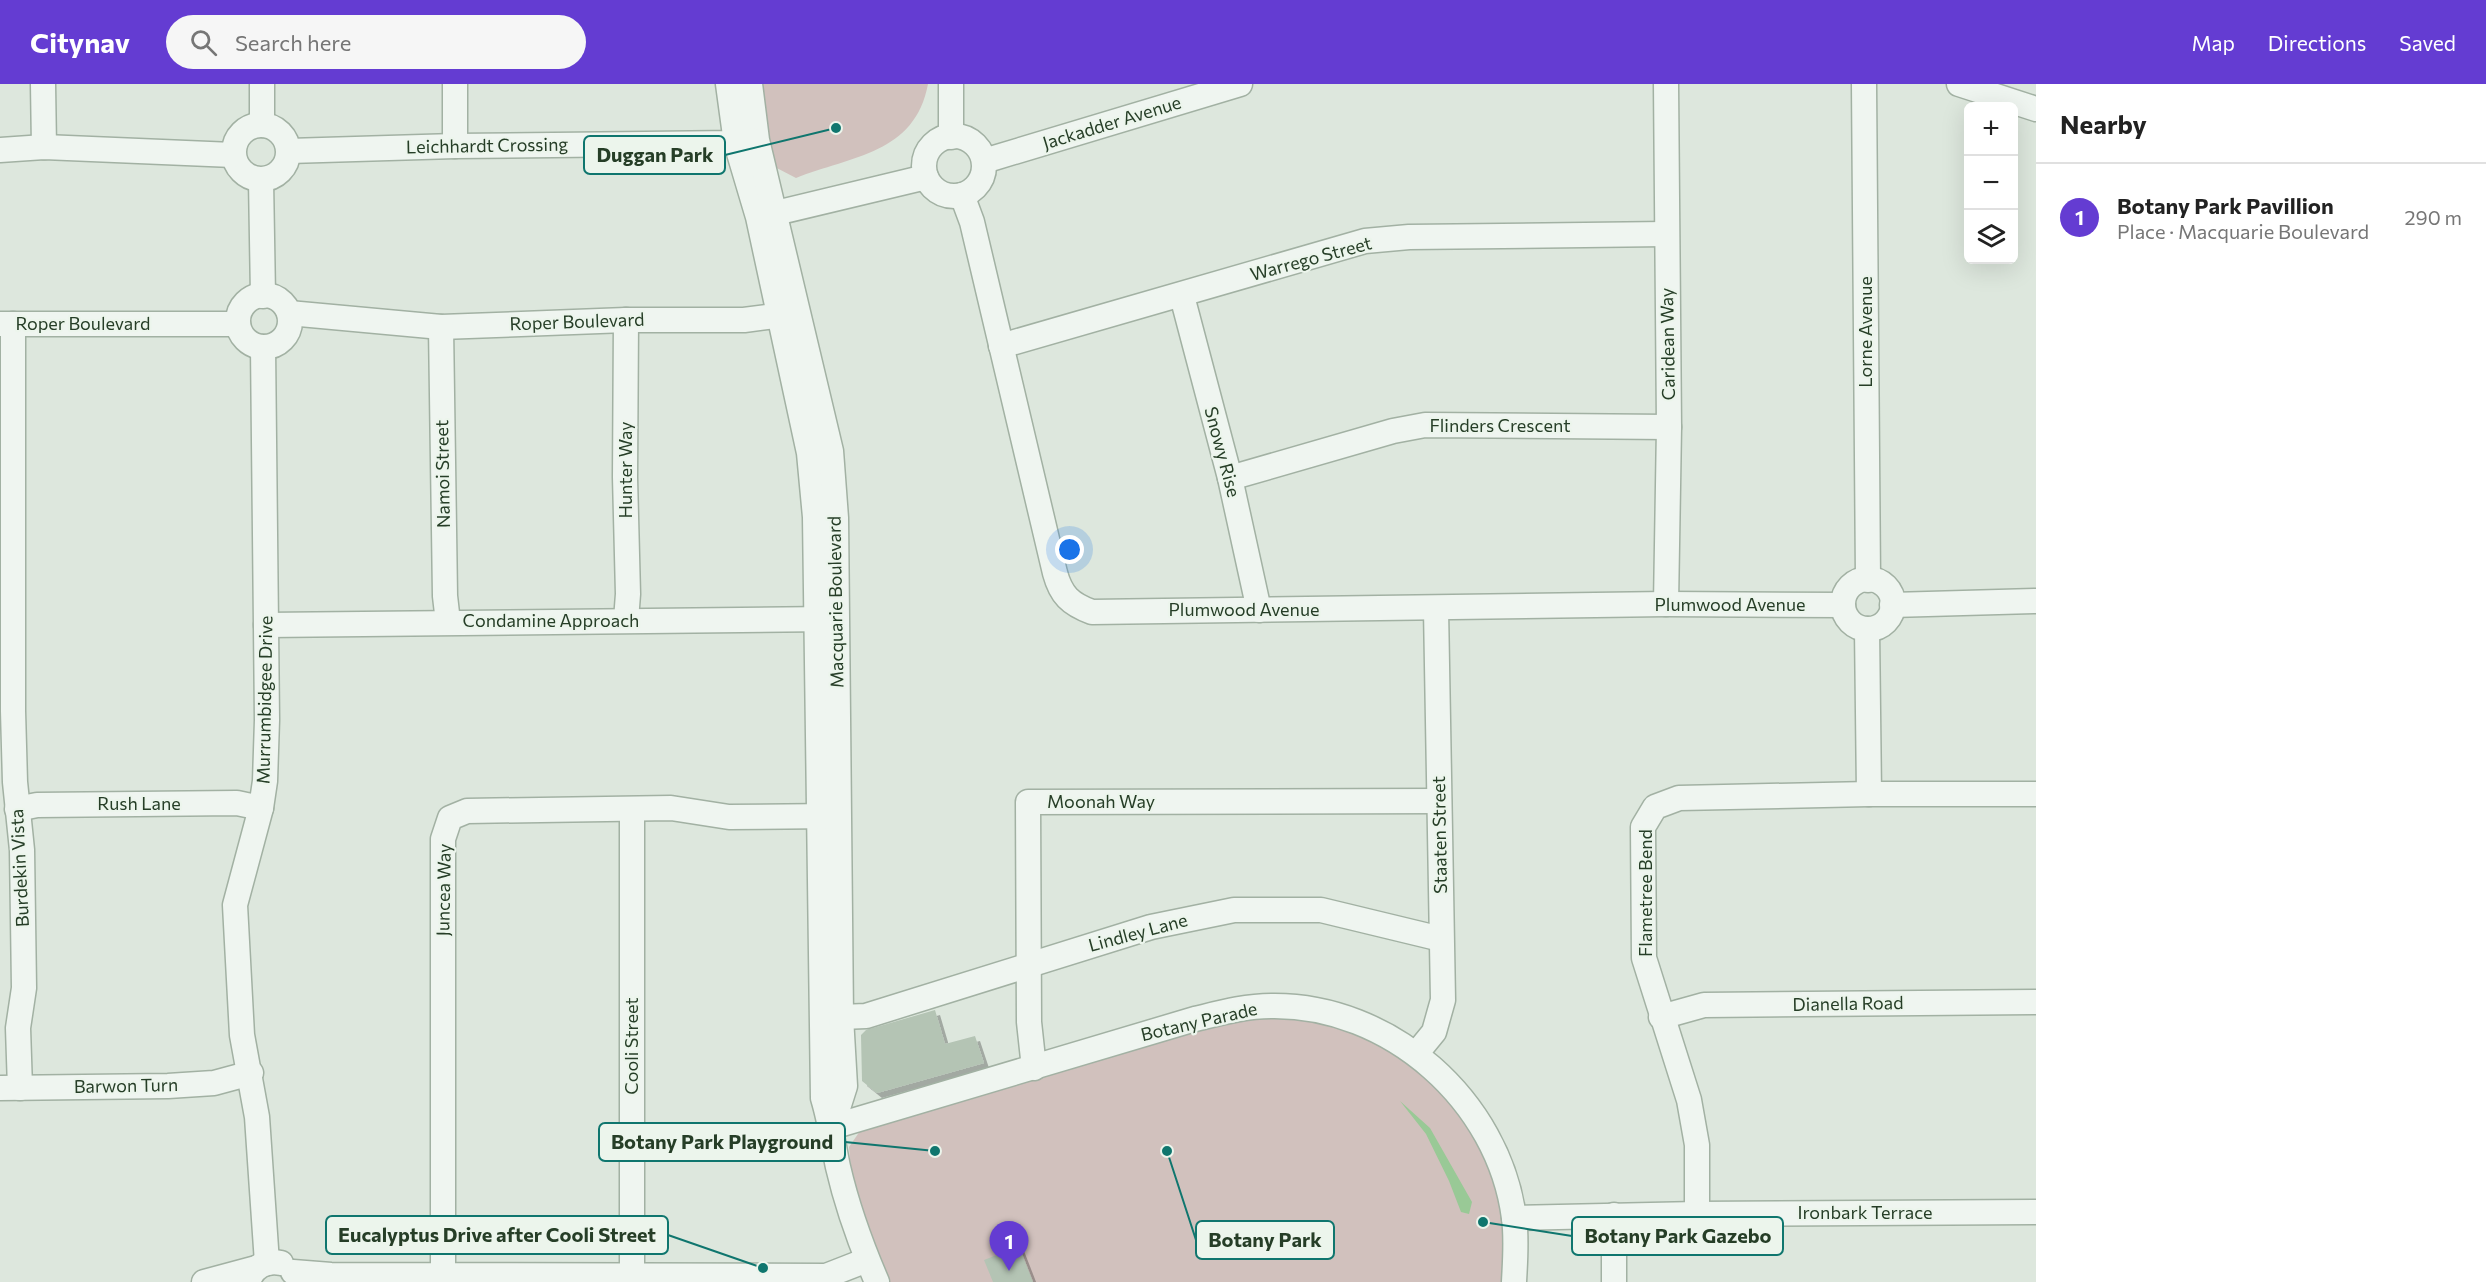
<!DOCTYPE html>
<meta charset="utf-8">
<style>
:root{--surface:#fff;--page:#f6f6f6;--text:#222;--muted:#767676;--line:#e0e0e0;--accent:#643cd2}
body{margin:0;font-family:Commissioner,sans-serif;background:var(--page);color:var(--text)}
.controls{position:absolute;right:18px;top:18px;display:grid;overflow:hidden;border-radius:9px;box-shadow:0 6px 24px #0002}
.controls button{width:54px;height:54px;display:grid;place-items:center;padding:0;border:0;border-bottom:2px solid var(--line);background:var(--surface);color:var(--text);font:30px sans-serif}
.you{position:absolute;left:1070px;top:466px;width:21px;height:21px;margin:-15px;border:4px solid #fff;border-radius:50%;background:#1a73e8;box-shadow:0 0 0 9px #1a73e833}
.badge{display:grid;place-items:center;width:39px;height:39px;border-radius:50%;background:var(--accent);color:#fff;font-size:20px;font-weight:700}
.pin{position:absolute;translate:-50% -50px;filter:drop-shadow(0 2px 3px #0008)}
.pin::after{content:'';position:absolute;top:32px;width:21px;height:18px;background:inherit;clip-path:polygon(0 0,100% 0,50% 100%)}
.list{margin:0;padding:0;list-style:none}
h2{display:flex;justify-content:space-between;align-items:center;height:78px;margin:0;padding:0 24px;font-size:26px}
h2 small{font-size:20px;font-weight:400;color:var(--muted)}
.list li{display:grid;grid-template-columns:39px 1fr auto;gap:18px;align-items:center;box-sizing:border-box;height:108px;padding:0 24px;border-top:2px solid var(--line)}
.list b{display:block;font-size:22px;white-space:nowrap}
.list p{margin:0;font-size:20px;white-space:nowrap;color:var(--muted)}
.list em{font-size:20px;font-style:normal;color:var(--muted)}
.icon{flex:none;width:33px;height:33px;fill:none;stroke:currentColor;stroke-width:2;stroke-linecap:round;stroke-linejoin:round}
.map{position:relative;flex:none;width:2036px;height:1198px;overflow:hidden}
header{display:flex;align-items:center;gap:36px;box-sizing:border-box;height:84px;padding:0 30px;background:var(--accent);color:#fff}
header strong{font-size:28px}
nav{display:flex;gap:33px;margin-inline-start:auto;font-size:21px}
.search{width:420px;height:54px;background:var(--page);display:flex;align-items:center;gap:15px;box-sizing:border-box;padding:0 21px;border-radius:33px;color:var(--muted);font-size:22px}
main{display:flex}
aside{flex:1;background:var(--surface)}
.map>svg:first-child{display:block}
.green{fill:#d1c1bd}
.water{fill:#99c996}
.building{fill:#b4c4b4;filter:url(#shadow)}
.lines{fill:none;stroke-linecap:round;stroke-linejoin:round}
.minor-casing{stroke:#a2b1a3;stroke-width:27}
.minor{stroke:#eff5f0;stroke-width:24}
.labels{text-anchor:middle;stroke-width:4.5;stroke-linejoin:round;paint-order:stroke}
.street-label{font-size:18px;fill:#263e27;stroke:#ecf5ec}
.leader{fill:none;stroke:#0f766e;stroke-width:2}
.callout-dot{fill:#0f766e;stroke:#ecf5ec;stroke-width:2}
.callout{fill:#ecf5ec;stroke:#0f766e;stroke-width:2}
.callout-label{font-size:20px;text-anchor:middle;font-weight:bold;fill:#263e27}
</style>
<header>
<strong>Citynav</strong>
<div class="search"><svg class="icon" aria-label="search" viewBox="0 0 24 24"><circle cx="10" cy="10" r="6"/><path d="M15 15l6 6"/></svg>Search here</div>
<nav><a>Map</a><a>Directions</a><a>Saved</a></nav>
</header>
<main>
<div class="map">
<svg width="2036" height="1198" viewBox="0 0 2036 1198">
<defs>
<filter id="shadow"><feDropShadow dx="5" dy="5" stdDeviation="0" flood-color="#0004"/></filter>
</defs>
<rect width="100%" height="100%" fill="#dde7dd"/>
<g class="green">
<path d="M754,0H928C915,70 851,72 796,94L771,81Z"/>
<path d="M1238,932L1309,933L1364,949L1435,997L1480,1055L1505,1126V1198H887L852,1098L849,1063L860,1047Z"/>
</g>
<path class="water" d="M1400,1017L1430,1044L1472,1118L1469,1130L1461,1128L1449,1097L1426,1050Z"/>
<g class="building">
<path d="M935,926L945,960L975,952L984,979L877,1009L862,997L861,951L866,946Z"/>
<path d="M1019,1162L1033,1198H993L984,1176Z"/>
</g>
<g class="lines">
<defs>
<g id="minor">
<path d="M43,0L44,63"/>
<path d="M262,0V41"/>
<path d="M728,0L736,59L758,133L809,369L815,433L823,1014C830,1037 833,1059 838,1083C847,1122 861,1161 877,1198"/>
<path d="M750,0L757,56L831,367L836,434L841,933L845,1002L832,1043"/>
<path d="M1864,0L1868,496"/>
<path d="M1959,0L2036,25"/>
<circle cx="261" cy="68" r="27"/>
<circle cx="954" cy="82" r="30"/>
<path d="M951,53V0"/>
<path d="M455,62V0"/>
<path d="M0,66L44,63L233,71"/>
<path d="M289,67L455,62L736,59L751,56"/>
<path d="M984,77L1240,0"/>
<path d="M261,96L263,212"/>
<path d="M962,111L972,138L1055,489C1061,511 1070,520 1092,528L1666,520L1843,521"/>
<path d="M759,133L926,93"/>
<circle cx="264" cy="237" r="26"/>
<path d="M1182,212L1230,394L1259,526"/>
<path d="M289,229L441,243L626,236H744L791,230"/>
<path d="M0,240H238"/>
<path d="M13,240V627L15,698L22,766L24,904L18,944L20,1004"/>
<path d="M441,243L445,512L448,538"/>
<path d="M1001,262L1365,157L1409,153L1666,150"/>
<path d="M263,263L267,636L265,697L261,724L235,821L242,951L257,1033L267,1179"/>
<path d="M1230,394L1393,347L1425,341L1669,343"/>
<circle cx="1868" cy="520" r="25"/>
<path d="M1666,520L1669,343L1666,0"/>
<path d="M1892,521L2036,517"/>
<path d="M626,536L628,510L625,393L626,236"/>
<path d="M266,541L830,535"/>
<path d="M1867,545L1869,710"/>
<path d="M17,725L37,721L237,719L261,724"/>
<path d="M841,933L866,932L1151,843L1234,826H1321L1441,855"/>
<path d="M1661,933L1704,921L2036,918"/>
<path d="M1416,970L1434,948L1443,916L1436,525"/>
<path d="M1034,984L1029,938L1028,718L1439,717"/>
<path d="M0,1004L168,1002L214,999L251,989"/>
<path d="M832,1043L1195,935C1220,929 1245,922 1271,922C1390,920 1499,1017 1514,1134C1517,1155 1515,1177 1514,1198"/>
<path d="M1697,1130V1061L1689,1016L1644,874L1643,743L1655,723L1679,714L1869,710H2036"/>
<path d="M1514,1134L1697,1130L2036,1128"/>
<path d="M293,1188L331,1191L826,1192L867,1176"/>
<path d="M204,1198L256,1184"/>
<path d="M248,1198C253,1183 265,1176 281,1179"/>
<path d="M443,1198V755L450,734L467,727L671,724L729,733L834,732"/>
<path d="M632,1198V726"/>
<path d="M1614,1198V1131"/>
</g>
</defs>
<use href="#minor" class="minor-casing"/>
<use href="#minor" class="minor"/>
</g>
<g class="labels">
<g class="street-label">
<text transform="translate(1112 39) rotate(-17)" y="6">Jackadder Avenue</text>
<text transform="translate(487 62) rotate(-1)" y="6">Leichhardt Crossing</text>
<text transform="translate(1311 175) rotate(-15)" y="6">Warrego Street</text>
<text transform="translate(577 238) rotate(-2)" y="6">Roper Boulevard</text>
<text x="83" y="246">Roper Boulevard</text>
<text transform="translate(1866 248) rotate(-90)" y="6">Lorne Avenue</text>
<text transform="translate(1668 260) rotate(-91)" y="6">Caridean Way</text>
<text x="1500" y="348">Flinders Crescent</text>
<text transform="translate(1222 368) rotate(75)" y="6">Snowy Rise</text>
<text transform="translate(626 386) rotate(-90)" y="6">Hunter Way</text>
<text transform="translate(443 390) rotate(-91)" y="6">Namoi Street</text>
<text transform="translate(836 518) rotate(-91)" y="6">Macquarie Boulevard</text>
<text x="1730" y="527">Plumwood Avenue</text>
<text x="1244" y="532">Plumwood Avenue</text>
<text x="551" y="543">Condamine Approach</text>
<text transform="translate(265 616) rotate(-89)" y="6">Murrumbidgee Drive</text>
<text x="1101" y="724">Moonah Way</text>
<text x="139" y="726">Rush Lane</text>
<text transform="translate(1440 751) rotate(-91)" y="6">Staaten Street</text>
<text transform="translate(20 784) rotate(-93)" y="6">Burdekin Vista</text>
<text transform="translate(444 806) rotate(-89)" y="6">Juncea Way</text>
<text transform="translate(1646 809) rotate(-90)" y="6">Flametree Bend</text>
<text transform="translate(1138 849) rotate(-15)" y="6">Lindley Lane</text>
<text transform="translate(1848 920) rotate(-1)" y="6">Dianella Road</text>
<text transform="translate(1199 938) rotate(-13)" y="6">Botany Parade</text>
<text transform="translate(632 962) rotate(-90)" y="6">Cooli Street</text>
<text transform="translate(126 1002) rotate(-1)" y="6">Barwon Turn</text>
<text x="1865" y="1135">Ironbark Terrace</text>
</g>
</g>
<path class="leader" d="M836 44L725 71M935 1067L845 1058M763 1184L668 1151M1483 1138L1572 1152M1167 1067L1196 1156"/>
<g class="callout-dot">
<circle cx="836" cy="44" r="6"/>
<circle cx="935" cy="1067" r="6"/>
<circle cx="763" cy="1184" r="6"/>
<circle cx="1483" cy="1138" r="6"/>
<circle cx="1167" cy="1067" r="6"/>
</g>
<g class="callout">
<rect x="584" y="52" width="141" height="38" rx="6"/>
<rect x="599" y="1039" width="246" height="38" rx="6"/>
<rect x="326" y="1132" width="342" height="38" rx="6"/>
<rect x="1572" y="1133" width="211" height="38" rx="6"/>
<rect x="1196" y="1137" width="138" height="38" rx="6"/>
</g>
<g class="callout-label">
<text x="655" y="78">Duggan Park</text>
<text x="722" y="1065">Botany Park Playground</text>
<text x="497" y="1158">Eucalyptus Drive after Cooli Street</text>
<text x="1678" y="1159">Botany Park Gazebo</text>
<text x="1265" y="1163">Botany Park</text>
</g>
</svg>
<div class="controls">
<button>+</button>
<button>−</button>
<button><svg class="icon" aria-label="layers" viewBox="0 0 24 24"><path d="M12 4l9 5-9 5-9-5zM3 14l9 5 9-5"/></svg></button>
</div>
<div class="you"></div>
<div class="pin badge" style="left:1009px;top:1187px">1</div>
</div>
<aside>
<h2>Nearby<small></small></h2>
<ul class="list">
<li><span class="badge">1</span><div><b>Botany Park Pavillion</b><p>Place · Macquarie Boulevard</p></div><em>290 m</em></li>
</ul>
</aside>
</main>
